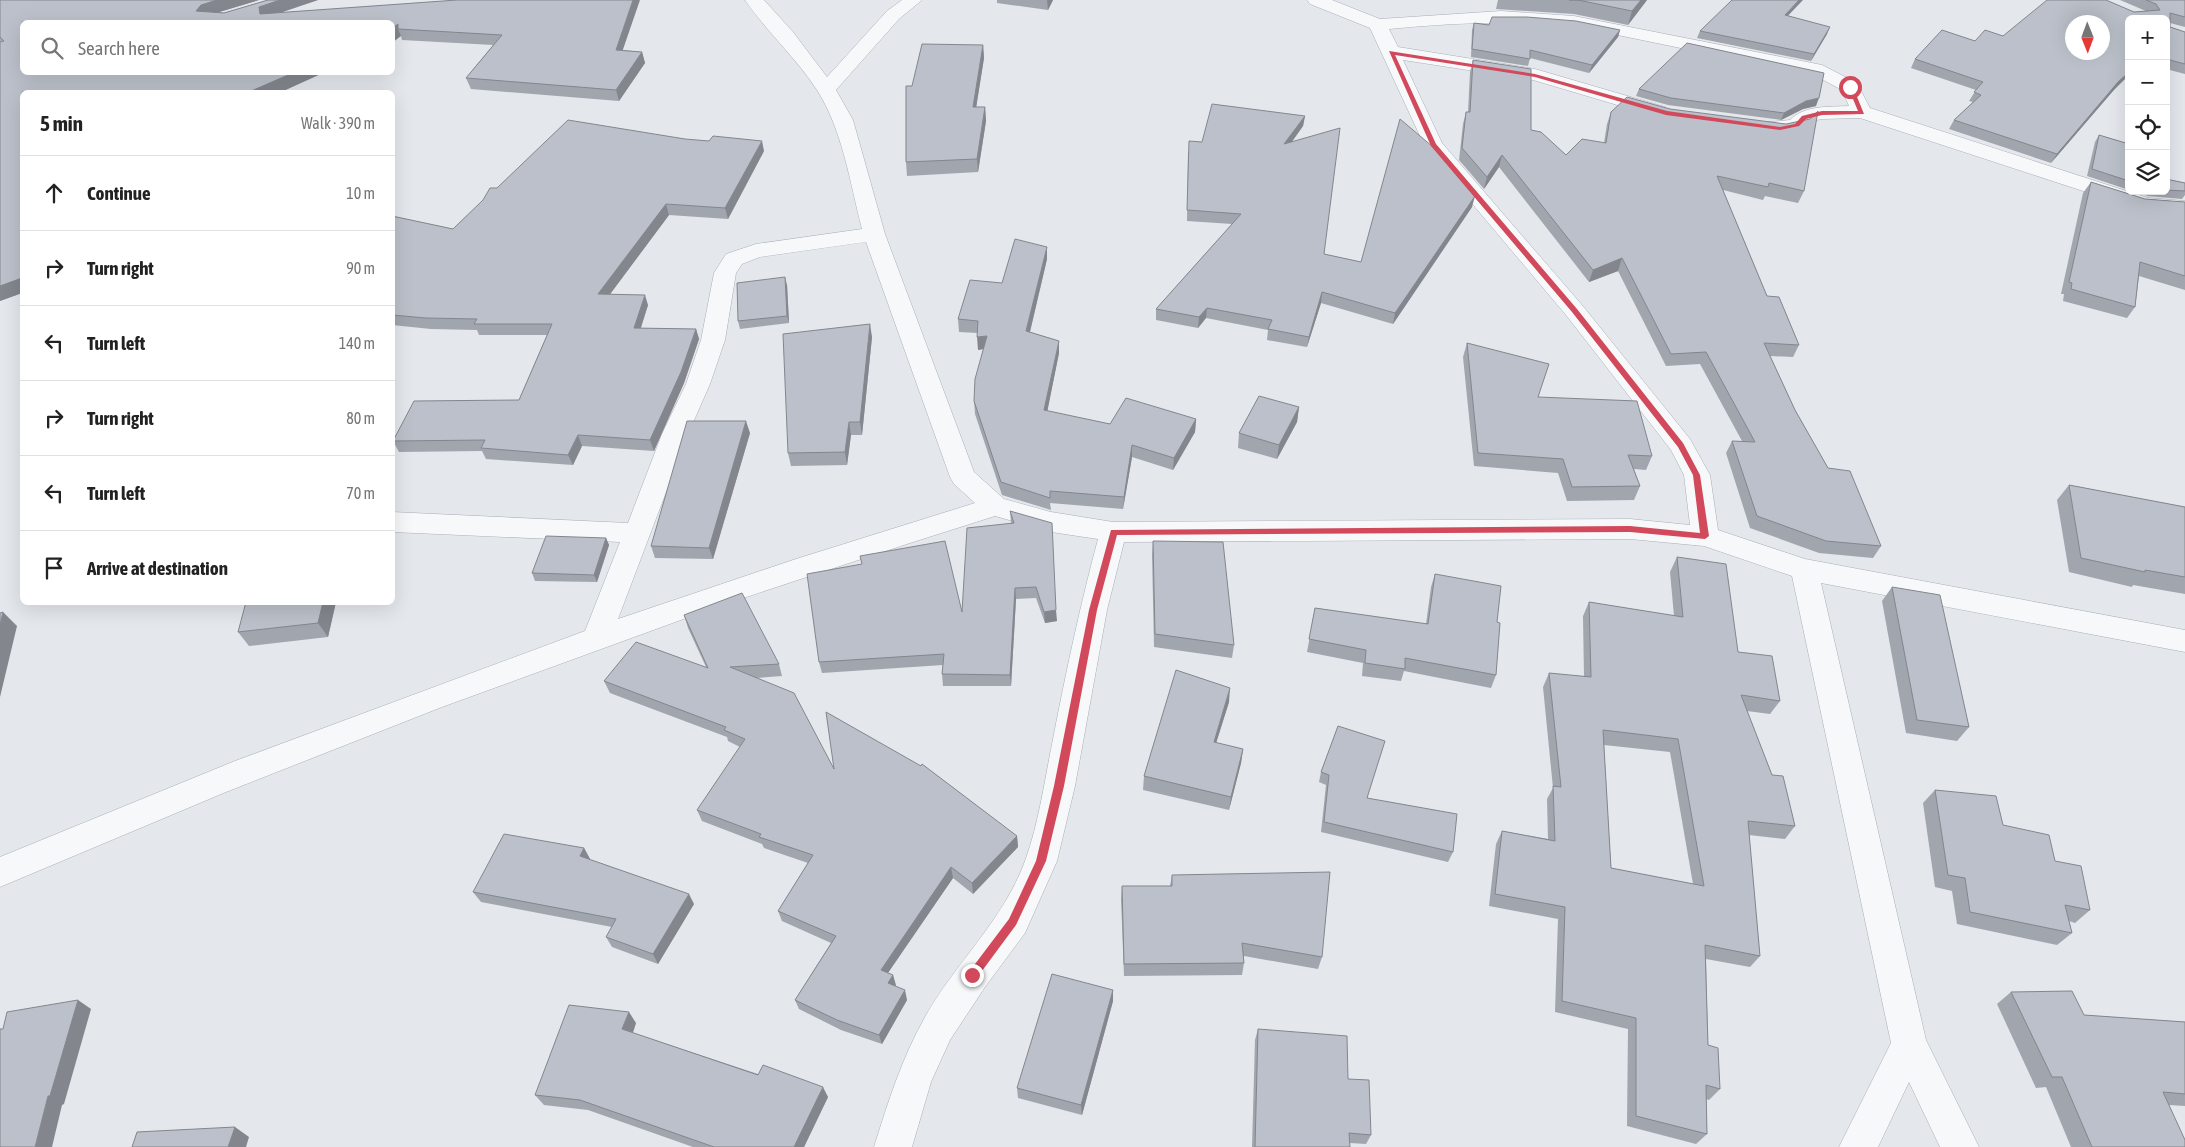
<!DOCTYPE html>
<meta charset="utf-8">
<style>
:root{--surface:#fff;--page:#f2f2f2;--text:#222;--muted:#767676;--line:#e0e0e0}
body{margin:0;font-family:"Asap Condensed",sans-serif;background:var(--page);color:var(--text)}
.controls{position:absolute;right:15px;top:15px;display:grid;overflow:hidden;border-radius:8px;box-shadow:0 5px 20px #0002}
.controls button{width:45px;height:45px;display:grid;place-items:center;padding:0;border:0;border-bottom:1px solid var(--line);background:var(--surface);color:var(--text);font:25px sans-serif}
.compass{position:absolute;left:2065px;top:15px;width:45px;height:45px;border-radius:50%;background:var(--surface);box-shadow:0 5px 20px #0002;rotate:179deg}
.stop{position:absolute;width:15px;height:15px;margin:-11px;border:4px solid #d1495b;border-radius:50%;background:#fff}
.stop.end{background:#d1495b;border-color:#fff;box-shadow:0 1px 5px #0008}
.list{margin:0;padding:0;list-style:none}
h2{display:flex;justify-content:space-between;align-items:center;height:65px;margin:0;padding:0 20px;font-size:21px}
h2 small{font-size:16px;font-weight:400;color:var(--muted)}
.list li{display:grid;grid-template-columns:32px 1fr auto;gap:15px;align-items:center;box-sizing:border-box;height:75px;padding:0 20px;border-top:1px solid var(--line)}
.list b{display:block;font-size:19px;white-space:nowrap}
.list em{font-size:16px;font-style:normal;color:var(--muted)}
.icon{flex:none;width:28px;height:28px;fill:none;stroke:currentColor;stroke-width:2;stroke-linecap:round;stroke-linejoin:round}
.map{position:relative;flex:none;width:2185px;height:1147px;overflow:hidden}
.search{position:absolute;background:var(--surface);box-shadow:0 5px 20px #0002;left:20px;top:20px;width:375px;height:55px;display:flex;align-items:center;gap:12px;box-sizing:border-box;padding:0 18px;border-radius:8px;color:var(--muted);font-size:19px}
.panel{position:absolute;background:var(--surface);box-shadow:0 5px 20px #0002;left:20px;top:90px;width:375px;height:515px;border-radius:8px}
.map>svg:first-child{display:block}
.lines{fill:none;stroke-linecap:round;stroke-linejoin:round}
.minor-casing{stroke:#a9aeb7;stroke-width:1}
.minor{fill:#f7f8fa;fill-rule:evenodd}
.wall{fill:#a1a5ae;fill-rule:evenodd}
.shaded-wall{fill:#83868d}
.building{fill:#bbc0ca;stroke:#83868d;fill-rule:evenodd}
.route{fill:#d1495b}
</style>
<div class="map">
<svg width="2185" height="1147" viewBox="0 0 2185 1147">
<rect width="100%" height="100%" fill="#e4e7ec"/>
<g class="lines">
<defs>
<path id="minor" d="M745,0H764L793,32L827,77L887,11L902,0H922L899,19L836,90L853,120L885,234L974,472L1004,499L1051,512L1113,522L1630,519L1690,525L1684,475L1671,450L1566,315L1426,149L1370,28L1310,4L1307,0H1332L1380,19L1501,11L1574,16L1822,65L1857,83L1870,108L2148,198L2185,201V213L2138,209L1860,118L1822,119L1811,121L1804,129L1781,134L1760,131L1757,127L1760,123L1790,120C1804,105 1830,107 1849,106L1842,90L1816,76L1574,26C1512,20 1451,23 1389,29L1398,47L1535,69L1665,107L1668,111L1665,115L1658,117L1533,80L1403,60L1442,143L1582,305L1690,439L1710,475L1718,530L1805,559L2185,630V652L1821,583L1926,1040L1979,1147H1940L1909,1082L1878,1147H1839L1891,1043L1792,576L1704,546L1630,539L1124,542L1107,610L1075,786L1057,861L1025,933L985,987L950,1040L931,1082L912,1147H874C888,1102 902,1058 925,1017C956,962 1003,921 1025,861C1039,823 1045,778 1053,739C1066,672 1080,606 1098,539L1051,532L995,516L910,543L722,605L442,707L226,792L0,887V857L235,761L585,631L620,542L392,532V512L628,523L662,434L686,384L701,340L714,273L726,254L756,244L862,229C850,183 843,131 817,90C796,58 767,32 745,0ZM866,242L950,477L954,484L975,503L796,559L618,619L688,434L710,384L725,340L736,273L742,264L760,257Z"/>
</defs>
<use href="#minor" class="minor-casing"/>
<use href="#minor" class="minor"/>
</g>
<g class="wall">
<path d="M0,0H259L219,12L224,13L268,0H318L280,13L457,0L623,50L642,52L645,63L619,101L471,89L466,78L493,45L402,40L401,36L22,22L325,72L281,92H22V293L0,301V42H1L0,41Z"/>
<path d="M997,0H1053L1048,10L997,3Z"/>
<path d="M1498,0H1647L1628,25L1574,14L1496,9Z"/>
<path d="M2120,0H2185V27L2170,23V27L2185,32V74L2166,69V19L2113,91L2051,163L1949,129L1954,120L1973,102L1969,101L1976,90L1911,68L1915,59L1975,41L2134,12L2146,11Z"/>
<path d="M1788,16L1827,34L1811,61L1697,38L1700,31Z"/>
<path d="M1474,23L1489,25L1620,30L1618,37L1589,73L1530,58L1528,66L1471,57L1472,30Z"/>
<path d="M983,45L984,58L976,107H985L986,121L978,172L907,176L906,162L912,86Z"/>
<path d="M1473,60L1531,130L1566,155L1604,143L1607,124L1611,112L1804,191L1798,203L1765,196L1763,200L1723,190L1767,296L1799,345L1793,357L1770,356L1795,410L1828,468L1881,546L1873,558L1819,553L1750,528L1726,453L1732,441H1742L1700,364L1666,366L1618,271L1589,282L1499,167L1484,189L1459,160L1463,124L1466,112H1468L1470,72Z"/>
<path d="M1639,89L1816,106L1803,109L1781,120L1668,105L1636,96Z"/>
<path d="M1305,116L1303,126L1292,142L1324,254L1361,262L1472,207L1393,324L1321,303L1307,347L1267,340L1268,330L1206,318L1198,328L1156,320V309L1232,224L1187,221L1188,152L1202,142Z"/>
<path d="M2099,135L2129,144V190L2087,176L2095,142Z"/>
<path d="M764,151L728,219L669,215L610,294L648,305L641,328L696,329L699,339L684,383L654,451L582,446L573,465L486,459L482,451L399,452L393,441L519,400L547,335H479L477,330L431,329L392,325V216L453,229L497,188Z"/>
<path d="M2166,179L2185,183V195L2182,199L2148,196L2133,191H2166Z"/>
<path d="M2091,182L2145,199L2185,202V290L2139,276L2135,307L2127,318L2063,301L2064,294H2061L2083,193Z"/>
<path d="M1047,259L1030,332L1059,341V353L1047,411L1110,424L1196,419L1195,432L1173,470L1132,457L1123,509L1050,503L1051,510L1002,495L975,414L974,401L984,349L978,350V333L959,332L958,319L1002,283Z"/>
<path d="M787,285L789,323L740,329L738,321Z"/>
<path d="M872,337L862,435H851L847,465L791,466L788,453Z"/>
<path d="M1467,343L1538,397L1652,456L1646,470L1634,469L1640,486L1634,500L1567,501L1558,473L1474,466L1463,357Z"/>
<path d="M1299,407L1297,422L1277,459L1238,448L1239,433Z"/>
<path d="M750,433L713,559L655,558L651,546Z"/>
<path d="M2069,485L2185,507V594L2133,585L2132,587L2069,572L2057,500Z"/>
<path d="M1010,511L1057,621L1045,623L1036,598L1016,599L1011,686H943L942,674L943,665L822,673L819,662L962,612L1011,523Z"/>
<path d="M606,538L609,545L597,582L535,581L532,573Z"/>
<path d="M1153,541L1234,645L1232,658L1154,647L1152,555Z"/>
<path d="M1677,557L1738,652L1780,701L1770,714L1747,711L1772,775L1795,826L1785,839L1749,835L1760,956L1750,967L1706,959L1708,1045L1720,1089L1709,1100L1706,1099L1707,1134L1696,1144L1627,1126L1628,1029L1555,1012L1558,919L1489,906L1496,844L1502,831L1548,839L1547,799L1553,788L1543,687L1549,673L1584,677L1583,616L1589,602L1674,616L1670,572ZM1604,745L1670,752L1693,884L1611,868Z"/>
<path d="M1435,574L1497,622L1496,675L1491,688L1404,671L1401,681L1362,676L1363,663L1307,652L1315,608L1426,624L1431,587Z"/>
<path d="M1892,587L1969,727L1957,741L1906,733L1882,601Z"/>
<path d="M336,602L328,637L249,646L238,632Z"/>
<path d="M684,615L779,664L782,676L756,678L834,769L1017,836L1018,847L973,894L953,878L888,973L893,975L895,986L907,1000L882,1044L841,1030L799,1009L795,1000L831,943L782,921L778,911L808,863L764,848L762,844L702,821L697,810L740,747L728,741L727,737L610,693L604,681L706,667L688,628Z"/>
<path d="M1229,702L1216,743L1243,749L1241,763L1229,810L1143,790L1144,776Z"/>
<path d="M1338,726L1367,798L1453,852L1448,862L1321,832L1326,785L1319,782L1321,772Z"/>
<path d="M1935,790L2003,825L2055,861L2090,910L2075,923L2069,921L2072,933L2057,945L1957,924L1952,891L1935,887L1923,803Z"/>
<path d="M584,848L590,859L589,860L694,904L658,964L612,947L606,937L612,927L481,902L473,892Z"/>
<path d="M1172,875L1322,957L1318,969L1244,956V963L1242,975L1124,976L1121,899L1122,886H1170Z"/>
<path d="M2011,992L2084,1015L2185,1022V1106L2169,1105L2185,1147H2071L2046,1087L2036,1088L1997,1004Z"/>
<path d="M1113,1001L1082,1115L1018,1098L1017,1088Z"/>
<path d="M636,1023L633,1033L828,1097L804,1147H693L588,1110L544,1105L535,1095Z"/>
<path d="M1258,1029L1348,1079L1371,1135L1366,1144L1350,1143V1147H1252L1255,1040Z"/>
</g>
<g class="shaded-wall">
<path d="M217,0H259L206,16L196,11L201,5Z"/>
<path d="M280,0H318L264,18L260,14L259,7Z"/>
<path d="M633,0H640L619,61L616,50Z"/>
<path d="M1047,0H1053L1048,10Z"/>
<path d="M1641,0H1647L1628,25L1632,11Z"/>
<path d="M1799,0H1803L1782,22L1785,15Z"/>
<path d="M398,24V29L401,36L392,43V28Z"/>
<path d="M1830,27L1827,34L1811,61L1814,54Z"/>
<path d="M1620,30L1618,37L1589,73L1592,65Z"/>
<path d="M983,45L984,58L974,121L973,107Z"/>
<path d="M642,52L645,63L619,101L616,90Z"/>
<path d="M295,72H325L281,92H249Z"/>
<path d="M2129,72V75L2113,91L2051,163L2057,154L2118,82Z"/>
<path d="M1819,98L1816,106L1803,109L1781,120L1784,113L1806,101Z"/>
<path d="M985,107L986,121L978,172L977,159Z"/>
<path d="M1305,116L1303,126L1282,155L1284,144Z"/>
<path d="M762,141L764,151L728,219L725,208Z"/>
<path d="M1502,155L1499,167L1484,189L1487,177Z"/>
<path d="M1475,196L1472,207L1393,324L1395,313Z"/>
<path d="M666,204L669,215L602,305L598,294Z"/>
<path d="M1047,247V259L1027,344L1026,331Z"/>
<path d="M1622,258L1618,271L1589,282L1593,270Z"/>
<path d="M785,277L787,285L789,323L787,316Z"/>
<path d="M22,278V293L0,301V286Z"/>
<path d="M1322,292L1321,303L1307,347L1309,337Z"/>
<path d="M645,295L648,305L637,339L634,328Z"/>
<path d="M1207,308L1206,318L1198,328L1199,317Z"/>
<path d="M870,324L872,337L862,435L860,422Z"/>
<path d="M696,329L699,339L684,383L654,451L650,440Z"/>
<path d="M987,336L988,348L978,350L977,337Z"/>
<path d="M1059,341V353L1045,423L1044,410Z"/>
<path d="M1299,407L1297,422L1277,459L1279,445Z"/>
<path d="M1196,419L1195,432L1173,470L1174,458Z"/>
<path d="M746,421L750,433L713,559L709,548Z"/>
<path d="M849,422L851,435L847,465L845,452Z"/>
<path d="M578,435L582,446L573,465L568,455Z"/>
<path d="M1132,445V457L1123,509L1124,497Z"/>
<path d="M606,538L609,545L597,582L594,575Z"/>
<path d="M1015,588L1016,599L1011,686L1010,675Z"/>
<path d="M323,602H336L328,637L318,623Z"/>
<path d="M1056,610L1057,621L1045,623L1044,612Z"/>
<path d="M3,612L17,626L0,697V625Z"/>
<path d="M1230,688L1229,702L1212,756L1214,742Z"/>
<path d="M1243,749L1241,763L1229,810L1231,797Z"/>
<path d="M1017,836L1018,847L973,894L972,883Z"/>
<path d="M584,848L590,859L586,867L580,856Z"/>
<path d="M951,867L953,878L883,980L881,970Z"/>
<path d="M689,894L694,904L658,964L653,954Z"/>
<path d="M893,975L896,985L891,993L888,983Z"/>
<path d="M905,990L907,1000L882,1044L879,1035Z"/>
<path d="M1113,990V1001L1082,1115L1081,1105Z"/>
<path d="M78,1000L91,1009L64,1104L62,1105L52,1147H35L48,1096Z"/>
<path d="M629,1012L636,1023L630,1040L622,1029Z"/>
<path d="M823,1087L828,1097L804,1147H794Z"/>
<path d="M235,1127L249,1137L246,1147H228Z"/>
</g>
<g class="building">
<path d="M0,0H217L201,5L196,11L224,13L268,0H280L259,7L260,14L457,0H633L616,50L642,52L616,90L466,78L502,35L398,29V24L392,28V22H22V72H295L249,92H22V278L0,286V42L4,41L0,37Z"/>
<path d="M1569,0H1641L1632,11L1578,0Z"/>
<path d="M1732,0H1799L1785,15L1830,27L1814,54L1700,31Z"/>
<path d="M2047,0H2106L2134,12L2160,10L2156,4L2146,0H2185V17L2170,13V27L2185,32V64L2166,59V19H2129V72L2118,82L2057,154L1954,120L1981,95L1974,92L1983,82L1915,59L1942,30L1975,41L1985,30L2003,36ZM2072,22H2102V52H2072Z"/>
<path d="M1492,17H1527L1576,21L1620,30L1592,65L1530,50V59L1472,49L1474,23L1489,25Z"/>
<path d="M1687,43L1824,73L1819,98L1806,101L1784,113L1671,98L1639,89Z"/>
<path d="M922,44L983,45L973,107H985L977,159L906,162V86H912Z"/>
<path d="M1473,60L1531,69V130L1541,132L1566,155L1582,139L1606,143L1611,112L1627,97L1670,109L1786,124L1810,119L1818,111L1804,191L1769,183L1768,187L1717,176L1767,296L1779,297L1799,345L1764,343L1795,410L1828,468L1850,471L1881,546L1826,541L1757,516L1732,441L1755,442L1706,352L1671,354L1622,258L1593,270L1502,155L1487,177L1462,148L1466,112H1470Z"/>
<path d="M1212,104L1305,116L1284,144L1340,128L1324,254L1361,262L1400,119L1433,147L1475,196L1395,313L1322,292L1309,337L1268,329L1272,320L1207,308L1199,317L1156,309L1241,214L1187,210L1189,141L1202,142Z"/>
<path d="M568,120L685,139L709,141L713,136L762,141L725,208L666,204L598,294L645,295L634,328L696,329L681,372L650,440L578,435L568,455L481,448L485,440L393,441L414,401L519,400L552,324H474L477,319L426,318L392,315V269L394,266H392V216L453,229L483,200L490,188H497Z"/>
<path d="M2099,135L2129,144V181L2092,169Z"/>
<path d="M2166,179L2185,183V191L2166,190Z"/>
<path d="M2091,182L2145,199L2185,202V276L2140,262L2135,307L2071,289L2072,283L2069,282Z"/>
<path d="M1015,239L1047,247L1026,331L1059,341L1044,410L1110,424L1126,398L1196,419L1174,458L1132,445L1124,497L1050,491V498L1001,482L974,401L975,379L987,336L977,337L978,321L958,319L970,280L1002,283Z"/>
<path d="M785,277L787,316L738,321L737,283Z"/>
<path d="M870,324L860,422H849L845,452L788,453L783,334Z"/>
<path d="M1467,343L1549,364L1538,397L1637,401L1652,456L1628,455L1640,486L1572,487L1563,459L1478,453Z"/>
<path d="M1259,396L1299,407L1279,445L1239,433Z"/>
<path d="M687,421H746L709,548L651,546Z"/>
<path d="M2069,485L2185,507V577L2145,570V572L2081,558Z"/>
<path d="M1010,511L1052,523L1056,610L1044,612L1036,587L1015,588L1010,675L942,674L944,654L819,662L807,574L862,564L860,556L945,541L962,612L967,528L1014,523Z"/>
<path d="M546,536L606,538L594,575L532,573Z"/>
<path d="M1153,541L1223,542L1234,645L1155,634Z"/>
<path d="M1677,557L1726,564L1738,652L1772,656L1780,701L1741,695L1772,775L1783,776L1795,826L1748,821L1760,956L1705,945L1708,1045L1718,1048L1720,1089L1706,1085L1707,1134L1636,1116V1018L1562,1001L1565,907L1495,894L1502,831L1555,841L1553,786L1561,787L1549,673L1591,677L1589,602L1683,617ZM1603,730L1678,739L1704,886L1611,868Z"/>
<path d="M1435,574L1501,586L1497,622L1500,623L1496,675L1405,658V669L1365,663L1366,650L1309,639L1315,608L1428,624Z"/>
<path d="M1892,587L1940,595L1969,727L1917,720Z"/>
<path d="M742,593L779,664L730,667L794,693L834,769L826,712L921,766L922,764L1017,836L972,883L951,867L881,970L893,975L888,983L905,990L879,1035L837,1020L795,1000L836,936L778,911L813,855L759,837L761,834L697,810L745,739L724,730L726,727L604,681L636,642L708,668L684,615Z"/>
<path d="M246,602H323L318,623L238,632Z"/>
<path d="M3,612L0,625V613Z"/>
<path d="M1176,670L1230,688L1214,742L1243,749L1231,797L1144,776Z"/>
<path d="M1338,726L1385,741L1367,798L1457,814L1453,852L1324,822L1329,775L1321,772Z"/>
<path d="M1935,790L1996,796L2003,825L2049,835L2055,861L2081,866L2090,910L2065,905L2072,933L1970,912L1965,878L1948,875Z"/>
<path d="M504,834L584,848L580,856L689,894L653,954L606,937L616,919L473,892Z"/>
<path d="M1330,872L1322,957L1242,943L1244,963L1124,964L1122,886H1172V875Z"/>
<path d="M1052,974L1113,990L1081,1105L1017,1088Z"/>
<path d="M2072,991L2084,1015L2185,1022V1094L2163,1092L2185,1140V1147H2092L2062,1077H2052L2011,992Z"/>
<path d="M78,1000L50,1096H48L35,1147H0V1029H3L7,1012Z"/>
<path d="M569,1005L629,1012L622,1029L758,1075L763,1065L823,1087L794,1147H714L580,1100L535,1095Z"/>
<path d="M1258,1029L1347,1036L1348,1079L1369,1080L1371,1135L1349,1133L1350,1147H1255Z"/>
<path d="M235,1127L228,1147H132L137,1132Z"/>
</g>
<path class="route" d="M1389,51L1535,74L1667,111L1780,127L1795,124L1802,116L1822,111H1858L1848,87H1853L1864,114L1822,115L1806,119L1799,126L1780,130L1666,115L1535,77L1395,55L1436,144L1577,309L1683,443L1700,475L1709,536L1705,539L1630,532L1117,535L1097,610L1064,786L1046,861L1016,925L976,979H969V972L1009,919L1036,861L1054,786L1089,610L1111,530L1630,526L1700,533L1693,475L1678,447L1572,312L1431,146Z"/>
</svg>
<div class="controls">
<button>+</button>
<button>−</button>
<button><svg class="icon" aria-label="locate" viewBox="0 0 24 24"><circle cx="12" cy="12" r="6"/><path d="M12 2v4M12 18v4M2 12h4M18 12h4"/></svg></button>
<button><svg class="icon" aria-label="layers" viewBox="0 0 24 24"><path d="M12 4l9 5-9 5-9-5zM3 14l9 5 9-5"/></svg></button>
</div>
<svg class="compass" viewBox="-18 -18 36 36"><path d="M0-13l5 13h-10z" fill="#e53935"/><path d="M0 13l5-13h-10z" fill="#767676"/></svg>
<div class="stop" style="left:1850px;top:87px"></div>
<div class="stop end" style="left:972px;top:975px"></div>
<div class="search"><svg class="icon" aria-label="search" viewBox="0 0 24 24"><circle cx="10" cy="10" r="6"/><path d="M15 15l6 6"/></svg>Search here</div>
<section class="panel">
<h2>5 min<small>Walk · 390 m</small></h2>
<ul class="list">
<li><svg class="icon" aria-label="ahead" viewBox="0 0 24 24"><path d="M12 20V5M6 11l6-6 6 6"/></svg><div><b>Continue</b></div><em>10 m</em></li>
<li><svg class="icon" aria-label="right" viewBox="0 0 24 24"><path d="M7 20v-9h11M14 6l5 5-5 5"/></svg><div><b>Turn right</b></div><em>90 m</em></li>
<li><svg class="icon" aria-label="left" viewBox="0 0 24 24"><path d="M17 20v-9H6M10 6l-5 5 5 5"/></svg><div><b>Turn left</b></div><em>140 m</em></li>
<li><svg class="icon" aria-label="right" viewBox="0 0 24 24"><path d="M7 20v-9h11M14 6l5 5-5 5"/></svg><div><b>Turn right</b></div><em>80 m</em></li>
<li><svg class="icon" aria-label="left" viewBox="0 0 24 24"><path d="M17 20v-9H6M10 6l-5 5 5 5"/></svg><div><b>Turn left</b></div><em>70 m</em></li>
<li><svg class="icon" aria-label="arrive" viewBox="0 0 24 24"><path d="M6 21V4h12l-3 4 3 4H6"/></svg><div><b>Arrive at destination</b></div></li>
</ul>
</section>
</div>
